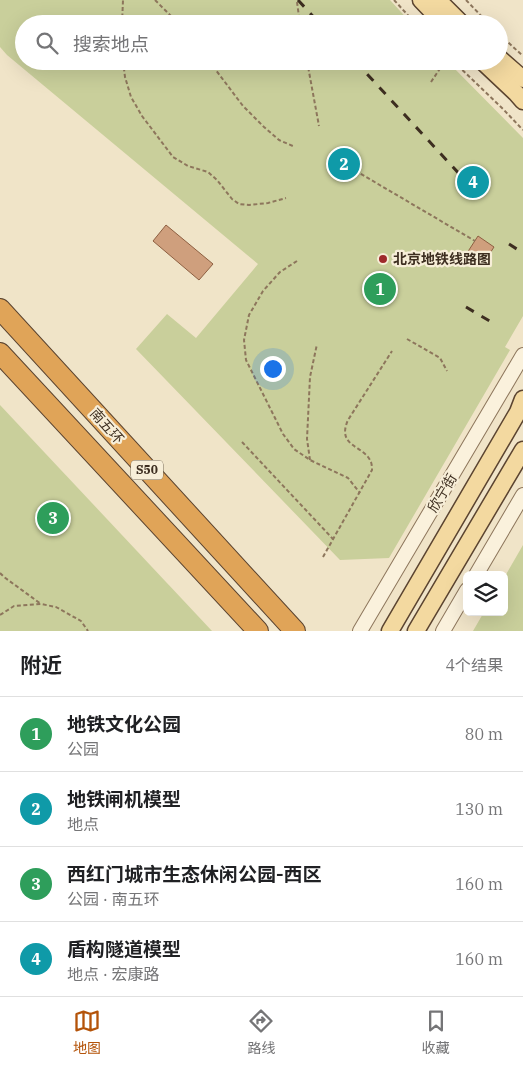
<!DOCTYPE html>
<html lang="zh">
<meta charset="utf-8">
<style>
:root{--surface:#fff;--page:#f6f6f6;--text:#202124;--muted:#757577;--line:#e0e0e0;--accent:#b45309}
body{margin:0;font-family:"IBM Plex Serif","Noto Sans SC",serif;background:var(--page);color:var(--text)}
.controls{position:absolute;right:15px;bottom:15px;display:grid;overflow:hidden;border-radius:8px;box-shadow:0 5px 20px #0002}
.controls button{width:45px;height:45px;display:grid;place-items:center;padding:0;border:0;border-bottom:1px solid var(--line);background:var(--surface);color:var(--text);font:25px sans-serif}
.you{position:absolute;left:272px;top:368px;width:18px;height:18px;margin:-12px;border:4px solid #fff;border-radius:50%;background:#1a73e8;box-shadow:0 0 0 8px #1a73e833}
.badge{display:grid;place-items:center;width:32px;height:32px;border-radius:50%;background:var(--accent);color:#fff;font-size:16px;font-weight:700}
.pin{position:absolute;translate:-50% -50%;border:2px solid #fff;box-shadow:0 1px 5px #0006}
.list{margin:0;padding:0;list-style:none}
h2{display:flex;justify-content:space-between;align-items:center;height:65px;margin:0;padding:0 20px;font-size:21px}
h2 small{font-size:16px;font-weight:400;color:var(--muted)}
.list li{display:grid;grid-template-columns:32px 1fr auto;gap:15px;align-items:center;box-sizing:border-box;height:75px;padding:0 20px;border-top:1px solid var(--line)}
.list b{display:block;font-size:19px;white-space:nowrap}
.list p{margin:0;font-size:16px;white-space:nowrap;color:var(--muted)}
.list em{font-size:16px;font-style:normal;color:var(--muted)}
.icon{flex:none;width:28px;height:28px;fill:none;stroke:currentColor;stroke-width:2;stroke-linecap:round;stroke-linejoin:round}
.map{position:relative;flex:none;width:523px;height:631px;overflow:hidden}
.search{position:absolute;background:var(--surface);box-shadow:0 5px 20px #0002;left:15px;right:15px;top:15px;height:55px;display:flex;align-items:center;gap:12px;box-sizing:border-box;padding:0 18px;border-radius:28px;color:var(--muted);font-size:19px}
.sheet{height:365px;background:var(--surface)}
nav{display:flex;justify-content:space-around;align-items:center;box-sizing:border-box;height:70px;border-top:1px solid var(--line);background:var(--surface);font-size:14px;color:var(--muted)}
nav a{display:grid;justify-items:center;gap:2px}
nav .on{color:var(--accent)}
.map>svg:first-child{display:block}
.green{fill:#c9cf9b}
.building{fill:#cf9f7d;stroke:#8d5f41}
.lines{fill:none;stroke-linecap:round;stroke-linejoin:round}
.tertiary-casing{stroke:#8d765c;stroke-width:16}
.primary-casing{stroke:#5b4430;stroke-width:19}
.motorway-casing{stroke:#5b4430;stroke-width:22}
.path{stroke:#8d765c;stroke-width:2;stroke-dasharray:4 2.5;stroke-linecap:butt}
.tertiary{stroke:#faf1dc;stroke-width:14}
.primary{stroke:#f3d9a0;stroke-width:16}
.motorway{stroke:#e0a458;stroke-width:20}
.rail{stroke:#3d2e20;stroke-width:3;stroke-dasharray:9 9;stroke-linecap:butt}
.poi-dot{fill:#9e2a2b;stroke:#f7eed8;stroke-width:2}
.labels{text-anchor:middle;stroke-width:4.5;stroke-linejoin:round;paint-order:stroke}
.shield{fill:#f7eed8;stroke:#756857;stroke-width:1}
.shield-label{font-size:12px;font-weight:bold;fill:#3d2e20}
.poi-label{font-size:14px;font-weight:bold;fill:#3d2e20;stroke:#f7eed8;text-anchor:start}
.street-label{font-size:14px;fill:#3d2e20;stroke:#f7eed8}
</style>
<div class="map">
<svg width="523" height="631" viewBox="0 0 523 631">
<rect width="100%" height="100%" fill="#f0e4c8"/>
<g class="green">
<path d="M0,0H390L412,24H24V61H447L523,138V316L505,347L510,350L389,558L340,560L136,349L167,314L196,338L258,264L7,55L0,47Z"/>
<path d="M0,405L212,631H0Z"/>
<path d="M523,545V631H473L484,612H504V578Z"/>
</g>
<g class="building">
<path d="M166,225L213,264L199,280L153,241Z"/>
<path d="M478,236L494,247L483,264L467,253Z"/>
</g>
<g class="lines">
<defs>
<g id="tertiary">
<path d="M476,575L523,495"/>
<path d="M360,631L523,355"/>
<path d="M443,631L467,590"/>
</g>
<g id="primary">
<path d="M421,0L444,24"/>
<path d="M438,0L462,24"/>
<path d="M499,58L523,79"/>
<path d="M482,61L516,93L523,101"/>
<path d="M390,631L518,412L523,399"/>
<path d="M416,631L523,450"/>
</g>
<g id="motorway">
<path d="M0,309L295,631"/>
<path d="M0,353L258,631"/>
</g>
</defs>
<use href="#tertiary" class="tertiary-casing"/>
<use href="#primary" class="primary-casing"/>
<use href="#motorway" class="motorway-casing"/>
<g class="path">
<path d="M155,0L179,24"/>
<path d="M394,0L416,24"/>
<path d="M466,0L489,24"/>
<path d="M297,2L300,24"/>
<path d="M122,24L123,0"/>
<path d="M499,34L523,56"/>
<path d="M123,61L125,77L131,97L142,116L173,157L188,166L208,172L217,180L232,199L239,204L249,205L268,203L286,198"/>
<path d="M209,61L243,106L264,127L279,140L295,147"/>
<path d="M307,61L319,126"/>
<path d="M453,61L503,109L523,130"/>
<path d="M431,82L445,61"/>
<path d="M344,164L475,241"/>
<path d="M297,261L280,272L263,291L249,315L244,340L246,360L283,434L294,449L310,460L348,478L360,493"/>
<path d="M407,339L440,358L447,371"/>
<path d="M242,442L333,539"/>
<path d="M310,460L307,439L310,377L317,344"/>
<path d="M323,557L372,470C372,468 372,465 371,462C364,445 336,447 348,420L392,351"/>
<path d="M0,573L4,577L41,604"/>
<path d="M0,615L14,606L41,604L56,607L81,621L88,631"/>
</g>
<use href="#tertiary" class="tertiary"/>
<use href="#primary" class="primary"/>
<use href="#motorway" class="motorway"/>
<g class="rail">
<path d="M298,0L320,24"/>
<path d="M355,61L464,179"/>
<path d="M509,244L523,253"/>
<path d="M466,307L493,323"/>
</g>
</g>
<circle class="poi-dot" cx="383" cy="259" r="5"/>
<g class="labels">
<rect class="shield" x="131" y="460.5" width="32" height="19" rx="4"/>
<g class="shield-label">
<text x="147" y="474">S50</text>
</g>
<g class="poi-label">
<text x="393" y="264">北京地铁线路图</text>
</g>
<g class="street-label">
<text transform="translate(107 426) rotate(48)" y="5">南五环</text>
<text transform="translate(442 493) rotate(-59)" y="5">欣宁街</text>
</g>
</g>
</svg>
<div class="controls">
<button><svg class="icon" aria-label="layers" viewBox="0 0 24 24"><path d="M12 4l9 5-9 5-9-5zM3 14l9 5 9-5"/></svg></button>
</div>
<div class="you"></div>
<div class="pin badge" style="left:380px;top:289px;background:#2e9e5b">1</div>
<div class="pin badge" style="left:344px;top:164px;background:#0f9aa8">2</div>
<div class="pin badge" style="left:53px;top:518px;background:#2e9e5b">3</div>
<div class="pin badge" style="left:473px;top:182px;background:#0f9aa8">4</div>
<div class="search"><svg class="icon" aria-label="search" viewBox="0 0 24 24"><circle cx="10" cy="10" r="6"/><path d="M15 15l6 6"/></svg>搜索地点</div>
</div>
<section class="sheet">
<h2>附近<small>4个结果</small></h2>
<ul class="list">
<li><span class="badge" style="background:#2e9e5b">1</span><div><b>地铁文化公园</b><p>公园</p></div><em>80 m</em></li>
<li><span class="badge" style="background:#0f9aa8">2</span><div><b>地铁闸机模型</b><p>地点</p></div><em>130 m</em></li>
<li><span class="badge" style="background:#2e9e5b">3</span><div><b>西红门城市生态休闲公园-西区</b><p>公园 · 南五环</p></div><em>160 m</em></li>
<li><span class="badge" style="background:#0f9aa8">4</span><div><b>盾构隧道模型</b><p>地点 · 宏康路</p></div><em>160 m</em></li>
</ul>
</section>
<nav>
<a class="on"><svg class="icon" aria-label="map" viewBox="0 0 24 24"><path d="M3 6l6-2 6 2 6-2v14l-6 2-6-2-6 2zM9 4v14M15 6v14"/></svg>地图</a>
<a><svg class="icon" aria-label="directions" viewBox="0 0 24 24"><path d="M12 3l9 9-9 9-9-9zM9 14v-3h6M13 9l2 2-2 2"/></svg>路线</a>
<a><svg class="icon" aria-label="saved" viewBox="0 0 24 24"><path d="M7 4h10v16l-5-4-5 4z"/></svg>收藏</a>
</nav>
